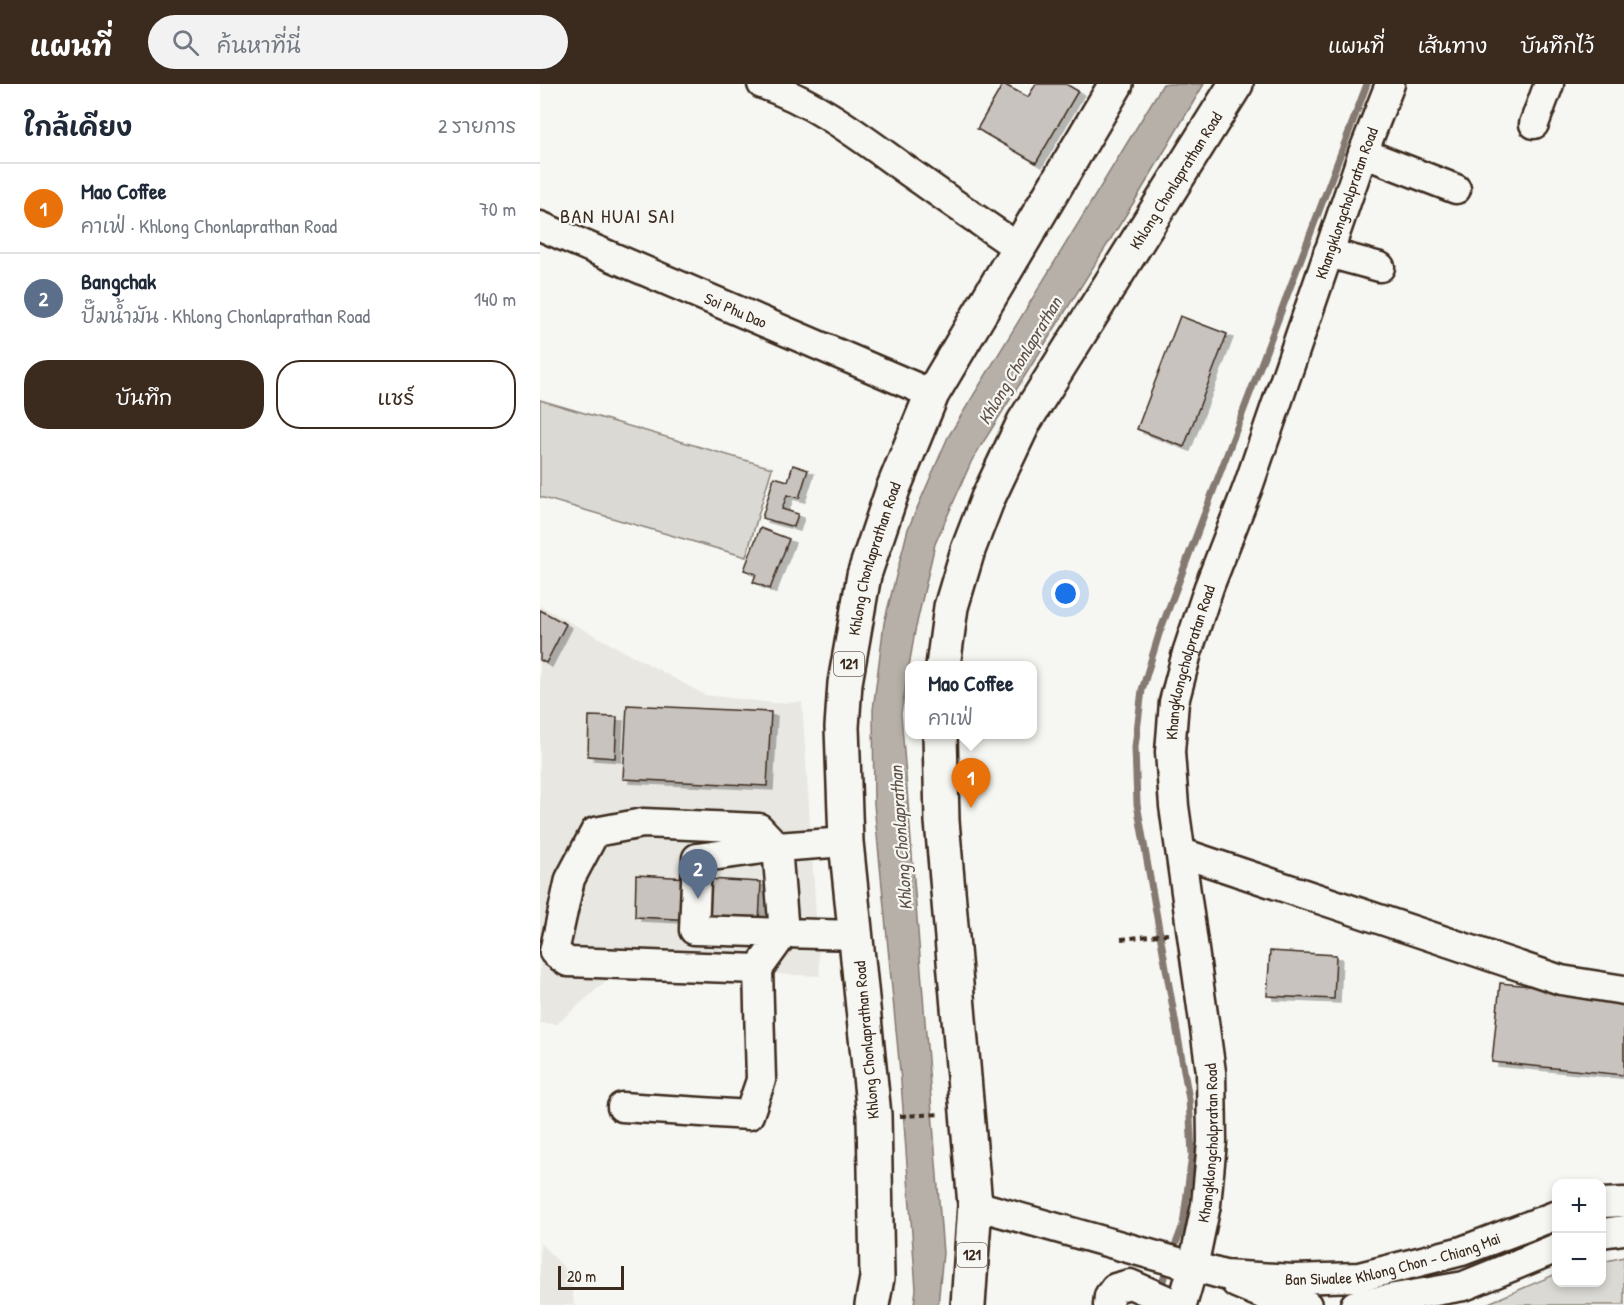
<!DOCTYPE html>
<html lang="th">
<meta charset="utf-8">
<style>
:root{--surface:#fff;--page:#f2f2f3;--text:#1f2937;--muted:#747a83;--line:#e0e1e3;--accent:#3b2a1e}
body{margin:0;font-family:"Patrick Hand","Playpen Sans Thai",sans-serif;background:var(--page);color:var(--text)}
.controls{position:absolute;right:18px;bottom:18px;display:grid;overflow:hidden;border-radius:12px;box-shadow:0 3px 9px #0003}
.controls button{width:54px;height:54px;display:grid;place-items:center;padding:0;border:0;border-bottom:2px solid var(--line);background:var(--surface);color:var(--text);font:30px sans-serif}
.scale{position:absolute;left:18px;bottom:15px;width:66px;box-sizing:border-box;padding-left:6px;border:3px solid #3b2a1e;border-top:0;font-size:16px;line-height:21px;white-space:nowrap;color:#3b2a1e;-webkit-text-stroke:4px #f6f6f2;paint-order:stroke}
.you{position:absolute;left:526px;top:510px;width:21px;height:21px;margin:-15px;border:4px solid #fff;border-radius:50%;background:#1a73e8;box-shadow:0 0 0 9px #1a73e833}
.badge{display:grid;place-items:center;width:39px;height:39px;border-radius:50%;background:var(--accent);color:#fff;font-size:20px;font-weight:700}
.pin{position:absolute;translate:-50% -50px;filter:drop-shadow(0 2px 3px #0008)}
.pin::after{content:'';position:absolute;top:32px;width:21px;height:18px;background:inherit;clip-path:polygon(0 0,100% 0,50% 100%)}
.popup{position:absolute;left:365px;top:577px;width:132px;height:78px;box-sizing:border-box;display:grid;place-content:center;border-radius:12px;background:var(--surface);filter:drop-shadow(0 2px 4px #0005);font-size:20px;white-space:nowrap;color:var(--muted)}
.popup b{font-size:22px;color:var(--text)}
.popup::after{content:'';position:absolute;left:50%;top:100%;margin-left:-12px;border:12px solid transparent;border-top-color:var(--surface)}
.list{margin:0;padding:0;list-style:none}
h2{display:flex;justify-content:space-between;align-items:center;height:78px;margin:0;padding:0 24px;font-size:26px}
h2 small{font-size:20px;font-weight:400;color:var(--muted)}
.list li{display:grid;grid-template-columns:39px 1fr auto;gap:18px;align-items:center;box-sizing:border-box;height:90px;padding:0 24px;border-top:2px solid var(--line)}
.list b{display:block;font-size:22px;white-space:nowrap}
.list p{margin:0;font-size:20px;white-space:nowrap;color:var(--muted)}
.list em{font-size:20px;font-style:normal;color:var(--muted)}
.actions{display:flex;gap:12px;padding:18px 24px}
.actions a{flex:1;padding:14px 0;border:2px solid var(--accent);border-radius:24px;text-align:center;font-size:21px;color:var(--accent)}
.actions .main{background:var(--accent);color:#fff}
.icon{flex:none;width:33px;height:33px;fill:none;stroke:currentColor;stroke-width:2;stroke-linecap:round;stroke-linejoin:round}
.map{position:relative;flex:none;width:1084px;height:1221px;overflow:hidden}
header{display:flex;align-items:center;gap:36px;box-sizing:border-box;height:84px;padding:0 30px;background:var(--accent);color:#fff}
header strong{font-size:28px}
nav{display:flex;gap:33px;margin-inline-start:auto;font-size:21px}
.search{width:420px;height:54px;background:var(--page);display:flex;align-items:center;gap:15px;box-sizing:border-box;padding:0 21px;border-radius:33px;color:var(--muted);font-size:22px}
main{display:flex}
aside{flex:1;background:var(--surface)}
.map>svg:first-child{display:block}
.built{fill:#e8e7e2}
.green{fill:#dad9d3;stroke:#8a8278;stroke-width:1.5}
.water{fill:#b6b0a9;stroke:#857a71;stroke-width:1.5}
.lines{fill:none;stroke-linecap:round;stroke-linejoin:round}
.stream{stroke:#857a71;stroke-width:7}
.building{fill:#c8c3be;stroke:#3b2a1e;stroke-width:1.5;filter:url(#shadow)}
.minor-casing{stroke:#3b2a1e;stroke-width:33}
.major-casing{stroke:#3b2a1e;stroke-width:38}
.path{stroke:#3b2a1e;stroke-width:4;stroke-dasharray:6 4.5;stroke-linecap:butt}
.minor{stroke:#f6f6f2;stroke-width:28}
.major{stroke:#f6f6f2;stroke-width:33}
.labels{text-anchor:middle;stroke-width:4.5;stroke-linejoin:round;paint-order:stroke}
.shield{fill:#f6f6f2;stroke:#73675e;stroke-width:1.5}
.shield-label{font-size:15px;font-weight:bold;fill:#3b2a1e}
.street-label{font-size:16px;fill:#3b2a1e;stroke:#f6f6f2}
.water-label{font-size:18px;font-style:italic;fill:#605248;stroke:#f6f6f2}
.quarter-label{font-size:20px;letter-spacing:1.5px;fill:#3b2a1e;stroke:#f6f6f2}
</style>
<header>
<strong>แผนที่</strong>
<div class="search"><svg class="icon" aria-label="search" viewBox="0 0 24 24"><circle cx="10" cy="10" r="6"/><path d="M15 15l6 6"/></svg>ค้นหาที่นี่</div>
<nav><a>แผนที่</a><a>เส้นทาง</a><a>บันทึกไว้</a></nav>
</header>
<main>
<aside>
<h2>ใกล้เคียง<small>2 รายการ</small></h2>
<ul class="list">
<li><span class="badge" style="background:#e8710a">1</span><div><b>Mao Coffee</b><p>คาเฟ่ · Khlong Chonlaprathan Road</p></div><em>70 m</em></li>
<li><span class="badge" style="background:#5c6f8a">2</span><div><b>Bangchak</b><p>ปั๊มน้ำมัน · Khlong Chonlaprathan Road</p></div><em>140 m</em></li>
</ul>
<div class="actions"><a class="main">บันทึก</a><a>แชร์</a></div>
</aside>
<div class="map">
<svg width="1084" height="1221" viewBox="0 0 1084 1221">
<defs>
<filter id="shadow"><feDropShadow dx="6" dy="4" stdDeviation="0" flood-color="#0004"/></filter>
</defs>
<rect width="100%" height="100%" fill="#f6f6f2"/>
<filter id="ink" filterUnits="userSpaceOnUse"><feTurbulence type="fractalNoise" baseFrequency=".0167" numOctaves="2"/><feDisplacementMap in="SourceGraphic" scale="12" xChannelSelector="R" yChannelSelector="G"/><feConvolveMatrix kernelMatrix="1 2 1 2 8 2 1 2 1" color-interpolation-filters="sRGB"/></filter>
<g filter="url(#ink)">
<g class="built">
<path d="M0,522L165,611L234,619L262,618L280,892L82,883L17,940L0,939Z"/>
<path d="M0,1159L30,1190L34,1221H0Z"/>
</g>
<g class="green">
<path d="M0,316L232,384L206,473L0,413Z"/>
<path d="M1084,1173V1221H944L1016,1190L1017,1198H1062V1178Z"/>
</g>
<path class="water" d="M623,0H664L599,110L432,376L395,460L375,547L361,629L403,1169L398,1221H374L376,1205L361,997L334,720L333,626L344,539L368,445L408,353Z"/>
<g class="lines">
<g class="stream">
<path d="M632,1170L643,1141L652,1071L649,1015L597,720L595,663L602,606L619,550L827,0"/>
<path d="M620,1207L628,1180"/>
</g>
</g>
<g class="building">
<path d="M463,0L488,13L496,0H526L538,7L496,79L437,45Z"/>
<path d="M640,232L687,250L644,363L597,345Z"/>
<path d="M253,381L268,386L259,414L247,411L242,425L258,430L254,443L222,434L234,393L248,397Z"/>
<path d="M220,444L249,455L230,505L213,498L216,490L204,486Z"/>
<path d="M0,526L26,540L6,579L0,576Z"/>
<path d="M87,621L231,628L227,702L83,695Z"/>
<path d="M49,632L77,633L75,674L48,672Z"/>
<path d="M96,791L221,798L219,839L95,833Z"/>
<path d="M730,867L796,871L794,915L727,912Z"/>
<path d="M960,899L1084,911V991L952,978Z"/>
</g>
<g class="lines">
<defs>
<g id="minor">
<path d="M222,0C283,21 330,61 382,97C414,120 447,142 480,165"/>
<path d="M994,40L1009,0"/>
<path d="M823,69L916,105"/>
<path id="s1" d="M0,142L392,310"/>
<path d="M788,169L840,183"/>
<path d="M306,758L237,763L157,774L154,846L244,849L237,763L219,744L103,739L55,748L30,795L14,868L28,878L218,885L244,849L316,851"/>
<path d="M642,769L1021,896L1084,906"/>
<path d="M82,1023L209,1031L221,996L218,885"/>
<path d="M1062,1119L1084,1118"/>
<path id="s2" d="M435,1121L684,1191L753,1195L819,1193L922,1167L1017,1131"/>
<path d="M1062,1149L1084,1146"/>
<path d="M696,1199L739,1217L767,1221"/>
<path d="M568,1221L569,1212L575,1204L590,1200L638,1221"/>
<path id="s3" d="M642,1221L653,1183L666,1121L672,1058L671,988L634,722L630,668L634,618L647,569L669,503L708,403L823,69L850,0"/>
<path d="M815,1221L924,1202L1017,1164"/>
</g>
<g id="major">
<path id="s4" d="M403,582L411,523L428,466L448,414L484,338L696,0"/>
<path d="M400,650L402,737L435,1121L428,1221"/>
<path id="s5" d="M332,1221L337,1194L334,1031L306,758L302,643L305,599L324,491L353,405L392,310L576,0"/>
</g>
</defs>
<use href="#minor" class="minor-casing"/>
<use href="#major" class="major-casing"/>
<g class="path">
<path d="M581,855L628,850"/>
<path d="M360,1032L401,1030"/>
</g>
<use href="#minor" class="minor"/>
<use href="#major" class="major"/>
</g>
</g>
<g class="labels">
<g class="shield">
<rect x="294" y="568" width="30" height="24" rx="4.5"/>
<rect x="417" y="1159" width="30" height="24" rx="4.5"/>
</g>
<g class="shield-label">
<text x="309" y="585">121</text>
<text x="432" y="1176">121</text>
</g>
<g class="street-label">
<text dy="6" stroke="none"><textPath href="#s4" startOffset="544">Khlong Chonlaprathan Road</textPath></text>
<text dy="6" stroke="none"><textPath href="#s3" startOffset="1137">Khangklongcholpratan Road</textPath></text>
<text dy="6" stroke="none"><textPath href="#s1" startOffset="213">Soi Phu Dao</textPath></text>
<text dy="6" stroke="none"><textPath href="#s5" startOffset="752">Khlong Chonlaprathan Road</textPath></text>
<text dy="6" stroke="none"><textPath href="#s3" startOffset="651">Khangklongcholpratan Road</textPath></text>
<text transform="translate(326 956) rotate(-95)" y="6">Khlong Chonlaprathan Road</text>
<text dy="6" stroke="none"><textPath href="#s3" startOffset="165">Khangklongcholpratan Road</textPath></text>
<text dy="6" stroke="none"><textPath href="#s2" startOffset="430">Ban Siwalee Khlong Chon - Chiang Mai</textPath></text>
</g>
<g class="water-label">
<text transform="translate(480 277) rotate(-59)" y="6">Khlong Chonlaprathan</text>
<text transform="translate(361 754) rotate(-94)" y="6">Khlong Chonlaprathan</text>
</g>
<g class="quarter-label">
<text x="78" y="139">BAN HUAI SAI</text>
</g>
</g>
</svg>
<div class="controls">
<button>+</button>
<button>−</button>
</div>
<div class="scale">20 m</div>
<div class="you"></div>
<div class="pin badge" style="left:431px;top:724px;background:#e8710a">1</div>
<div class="popup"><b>Mao Coffee</b>คาเฟ่</div>
<div class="pin badge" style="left:158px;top:815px;background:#5c6f8a">2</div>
</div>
</main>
